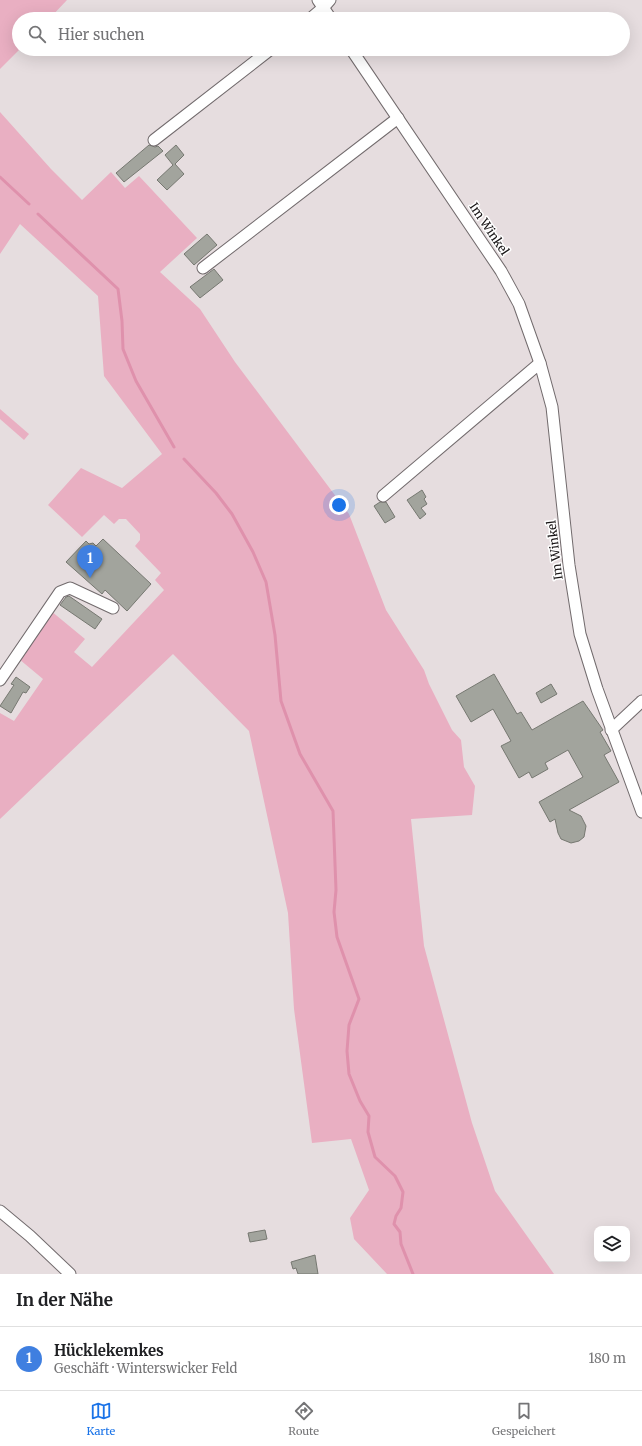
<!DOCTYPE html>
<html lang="de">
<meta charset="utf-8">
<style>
:root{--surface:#fff;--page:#f2f2f2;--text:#202124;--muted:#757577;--line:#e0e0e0;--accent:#1a73e8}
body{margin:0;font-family:Merriweather,serif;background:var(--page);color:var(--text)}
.controls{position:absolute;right:12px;bottom:12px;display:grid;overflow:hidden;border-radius:8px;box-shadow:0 4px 16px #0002}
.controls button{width:36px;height:36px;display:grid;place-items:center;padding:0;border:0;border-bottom:1px solid var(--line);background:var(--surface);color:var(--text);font:20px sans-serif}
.you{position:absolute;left:339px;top:505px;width:14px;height:14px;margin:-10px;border:3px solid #fff;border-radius:50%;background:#1a73e8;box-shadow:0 0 0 6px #1a73e833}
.badge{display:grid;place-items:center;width:26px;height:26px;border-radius:50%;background:var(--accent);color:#fff;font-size:13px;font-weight:700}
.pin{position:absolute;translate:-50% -33px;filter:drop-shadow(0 1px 2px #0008)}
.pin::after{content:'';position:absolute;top:21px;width:14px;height:12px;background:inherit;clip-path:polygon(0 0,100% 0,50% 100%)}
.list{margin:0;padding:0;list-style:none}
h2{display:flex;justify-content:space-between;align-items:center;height:52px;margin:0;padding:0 16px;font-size:17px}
h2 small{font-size:13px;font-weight:400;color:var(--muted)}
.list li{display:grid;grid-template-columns:26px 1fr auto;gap:12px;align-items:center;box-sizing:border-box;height:64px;padding:0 16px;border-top:1px solid var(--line)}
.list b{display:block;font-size:15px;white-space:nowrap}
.list p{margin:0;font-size:13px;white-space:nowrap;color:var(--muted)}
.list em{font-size:13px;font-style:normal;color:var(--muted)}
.icon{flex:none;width:22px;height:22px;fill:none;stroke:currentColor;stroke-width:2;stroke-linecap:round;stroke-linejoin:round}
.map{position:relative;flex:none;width:642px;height:1274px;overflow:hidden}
.search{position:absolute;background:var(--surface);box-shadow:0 4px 16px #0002;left:12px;right:12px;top:12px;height:44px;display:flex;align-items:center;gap:10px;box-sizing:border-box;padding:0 14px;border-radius:22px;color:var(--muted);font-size:15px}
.sheet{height:116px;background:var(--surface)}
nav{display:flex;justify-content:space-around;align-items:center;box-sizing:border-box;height:56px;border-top:1px solid var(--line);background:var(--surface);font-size:11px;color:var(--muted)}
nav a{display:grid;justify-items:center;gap:2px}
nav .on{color:var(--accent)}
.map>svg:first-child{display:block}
.green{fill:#e9afc2}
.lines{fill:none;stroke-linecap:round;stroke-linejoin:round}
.stream{stroke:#df91ac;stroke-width:3}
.building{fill:#a2a49d;stroke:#767871}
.minor-casing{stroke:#726b6d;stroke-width:13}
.minor{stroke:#fff;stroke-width:11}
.labels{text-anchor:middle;stroke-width:3;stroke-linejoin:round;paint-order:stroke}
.street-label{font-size:12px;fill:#171415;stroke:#fff}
</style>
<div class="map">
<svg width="642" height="1274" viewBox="0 0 642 1274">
<rect width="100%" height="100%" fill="#e6dddf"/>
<g class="green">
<path d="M0,0H67L49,19H19L20,49L0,69Z"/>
<path d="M0,112L51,169L82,200L111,172L125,188L139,176L197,238L160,272L200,309L235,362L349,514L386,610L424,670L429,684L452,730L461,740L464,767L475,786L472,815L411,819L424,946L472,1123L495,1191L554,1274H387L354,1239L350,1218L369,1190L351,1139L312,1143L294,1009L288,913L249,731L173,654L0,819V713L14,721L43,679L19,659L51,611L85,639L74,652L92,667L164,590L155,580L161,573L135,546L140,540V534L126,519H119L114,524L104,515L82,537L48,505L81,468L122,488L162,454L104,376L98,296L20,224L0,254Z"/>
<path d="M0,409L29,434L24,440L0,419Z"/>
</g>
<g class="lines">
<g class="stream">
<path d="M0,177L29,204"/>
<path d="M38,214L118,289L122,321L123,349L136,381L174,447"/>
<path d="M184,459L216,493L232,514L253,552L266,582L275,635L281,701L300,754L333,811L336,890L334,912L337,937L359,999L349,1025L347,1051L349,1074L360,1101L369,1116L368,1132L375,1157L395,1176L403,1192L401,1208L396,1216L394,1224L400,1232L401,1244L413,1274"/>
</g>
</g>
<g class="building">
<path d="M149,145L155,147L158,146L163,151L124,182L116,173Z"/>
<path d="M176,145L184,155L175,164L184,174L167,190L157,180L173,165L165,155Z"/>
<path d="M207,234L217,245L194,265L184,254Z"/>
<path d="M214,269L223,280L200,298L190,287Z"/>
<path d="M422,490L426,497L424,499L427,504L421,508L426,514L420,519L407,500Z"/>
<path d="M380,502H386L395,517L385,523L374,506Z"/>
<path d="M103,539L151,584L127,611L105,590L102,594L66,562L86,541L89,544L93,543L96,546Z"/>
<path d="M69,596L102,619L95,629L60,605L66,597Z"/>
<path d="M494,674L517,714L521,712L532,730L583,701L603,730L600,732L611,751L604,755L619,782L569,810L581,816L586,826L584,837L579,841L571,843L561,839L558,833L555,819L550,822L539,802L583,777L568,750L545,763L548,769L532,778L529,772L519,778L501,746L511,741L493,709L471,722L456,696Z"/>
<path d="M16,677L30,687L26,693L23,692L11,713L0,706L14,685L11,684Z"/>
<path d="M551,684L557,694L541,703L536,693Z"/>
<path d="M265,1230L267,1239L250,1242L248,1233Z"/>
<path d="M315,1255L318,1274H298L296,1268L293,1269L291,1262Z"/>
</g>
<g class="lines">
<defs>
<g id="minor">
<path d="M318,0L331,19"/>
<path d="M310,19L323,8L330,0"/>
<path d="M351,49L501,271L519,304L540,363L552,407L569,565L580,634L597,689L642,812"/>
<path d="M154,140L271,49"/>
<path d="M203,268L398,118"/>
<path d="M383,496L540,363"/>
<path d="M0,680L60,592L70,588L113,608"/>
<path d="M611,730L642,701"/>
<path d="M0,1211L30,1236L70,1274"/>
</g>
</defs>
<use href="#minor" class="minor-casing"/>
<use href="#minor" class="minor"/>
</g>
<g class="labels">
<g class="street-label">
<text transform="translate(489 229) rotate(56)" y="4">Im Winkel</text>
<text transform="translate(555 550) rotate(-97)" y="4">Im Winkel</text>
</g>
</g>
</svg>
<div class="controls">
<button><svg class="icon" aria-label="layers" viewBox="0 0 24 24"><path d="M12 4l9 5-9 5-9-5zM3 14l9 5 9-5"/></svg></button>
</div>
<div class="you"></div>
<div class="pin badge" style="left:90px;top:578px;background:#3f7fe0">1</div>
<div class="search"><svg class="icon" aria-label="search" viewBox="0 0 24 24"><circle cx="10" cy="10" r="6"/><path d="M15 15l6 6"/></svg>Hier suchen</div>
</div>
<section class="sheet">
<h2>In der Nähe<small></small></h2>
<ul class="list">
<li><span class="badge" style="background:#3f7fe0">1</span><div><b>Hücklekemkes</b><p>Geschäft · Winterswicker Feld</p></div><em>180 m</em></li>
</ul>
</section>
<nav>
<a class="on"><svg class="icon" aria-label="map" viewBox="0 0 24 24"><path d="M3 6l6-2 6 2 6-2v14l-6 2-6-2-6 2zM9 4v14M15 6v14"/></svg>Karte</a>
<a><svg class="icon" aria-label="directions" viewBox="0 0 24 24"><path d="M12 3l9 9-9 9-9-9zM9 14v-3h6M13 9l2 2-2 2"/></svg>Route</a>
<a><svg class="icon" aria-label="saved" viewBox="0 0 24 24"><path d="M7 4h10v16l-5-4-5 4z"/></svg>Gespeichert</a>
</nav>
